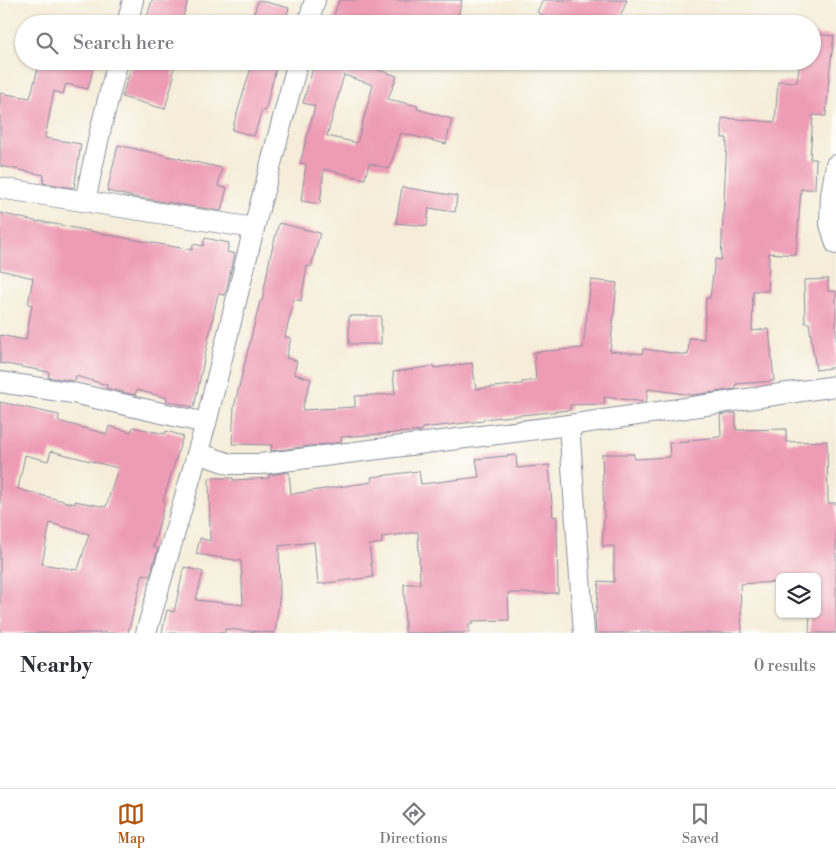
<!DOCTYPE html>
<style>
:root{--surface:#fff;--page:#f7f7f7;--text:#2b2b33;--muted:#7c7c81;--line:#e1e1e2;--accent:#b45309}
body{margin:0;font-family:"Libre Bodoni",serif;background:var(--page);color:var(--text)}
.controls{position:absolute;right:15px;bottom:15px;display:grid;overflow:hidden;border-radius:8px;box-shadow:0 1px 4px #0004}
.controls button{width:45px;height:45px;display:grid;place-items:center;padding:0;border:0;border-bottom:1px solid var(--line);background:var(--surface);color:var(--text);font:25px sans-serif}
.list{margin:0;padding:0;list-style:none}
h2{display:flex;justify-content:space-between;align-items:center;height:65px;margin:0;padding:0 20px;font-size:21px}
h2 small{font-size:16px;font-weight:400;color:var(--muted)}
.icon{flex:none;width:28px;height:28px;fill:none;stroke:currentColor;stroke-width:2;stroke-linecap:round;stroke-linejoin:round}
.map{position:relative;flex:none;width:836px;height:633px;overflow:hidden}
.search{position:absolute;background:var(--surface);box-shadow:0 1px 4px #0004;left:15px;right:15px;top:15px;height:55px;display:flex;align-items:center;gap:12px;box-sizing:border-box;padding:0 18px;border-radius:28px;color:var(--muted);font-size:19px}
.sheet{height:155px;background:var(--surface)}
nav{display:flex;justify-content:space-around;align-items:center;box-sizing:border-box;height:70px;border-top:1px solid var(--line);background:var(--surface);font-size:14px;color:var(--muted)}
nav a{display:grid;justify-items:center;gap:2px}
nav .on{color:var(--accent)}
.map>svg:first-child{display:block}
.building{fill:#ee9bb5;fill-rule:evenodd}
.lines{fill:none;stroke-linecap:round;stroke-linejoin:round}
.minor-casing{stroke:#888e9c;stroke-width:22}
.minor{stroke:#fff;stroke-width:20}
</style>
<div class="map">
<svg width="836" height="633" viewBox="0 0 836 633">
<rect width="100%" height="100%" fill="#fdfcf7"/>
<filter id="ink" filterUnits="userSpaceOnUse"><feTurbulence type="fractalNoise" baseFrequency=".02" numOctaves="2"/><feDisplacementMap in="SourceGraphic" scale="10" xChannelSelector="R" yChannelSelector="G"/><feConvolveMatrix kernelMatrix="1 2 1 2 8 2 1 2 1" color-interpolation-filters="sRGB"/></filter>
<filter id="wash" filterUnits="userSpaceOnUse"><feTurbulence type="fractalNoise" baseFrequency=".0096" numOctaves="4" result="noise"/><feDisplacementMap in="SourceGraphic" scale="20" xChannelSelector="R" yChannelSelector="G"/><feGaussianBlur stdDeviation="1.12" result="paint"/><feColorMatrix in="noise" values="0 0 0 0 0 0 0 0 0 0 0 0 0 0 0 0 0 1.4 0 .05"/><feComposite in="paint" operator="in"/></filter>
<g filter="url(#wash)">
<rect width="100%" height="100%" fill="#f5edd9"/>
<g id="blocks">
<g class="building">
<path d="M152,0H188L181,24H145Z"/>
<path d="M258,0L289,8L284,24H251Z"/>
<path d="M339,0H462L456,24H335L336,19L333,18Z"/>
<path d="M543,0H627L617,24H558L537,12Z"/>
<path d="M812,34L834,36L829,76L826,116L813,115L810,159H816L815,189H801L796,255L769,253L768,291H753L752,331L769,329L774,381L736,384V389L693,395L648,389L646,402L604,397L605,404L570,405V410L483,419V421L422,428V431L341,437V442L271,451L272,445L232,444L234,407L260,301H262L270,257L279,223L320,233L311,267L307,266L301,301L294,299L285,337L291,338L286,358L297,361L294,374L311,379L302,410L355,407V396L395,394L393,372L434,366V368L472,363L476,389L522,384V382L536,380L534,352L583,348L591,280L617,283L610,351L642,354L643,349L688,355L689,338L704,339L706,298H710L715,259L721,260L727,138H722V118L775,122L778,81L797,82L800,61H812Z"/>
<path d="M40,61H95L88,89L66,84L63,94L54,91L45,138L81,144L74,188L43,183L44,175L0,166V93L30,98Z"/>
<path d="M133,61H176L172,75L174,76L165,109L122,97Z"/>
<path d="M253,61H278L265,111L262,110L254,136L232,130Z"/>
<path d="M312,61H352L397,76L388,99L418,106L417,109L452,119L446,144L401,133L389,169L369,163L365,179L324,169L320,204L301,201L306,164L300,163L315,106L303,103L314,65H311ZM344,75L373,85L357,143L327,136Z"/>
<path d="M118,145L222,168L218,186L227,188L221,211L134,197L107,191Z"/>
<path d="M402,187L457,196L455,212L429,208L427,226L396,223Z"/>
<path d="M0,213L39,222V221L120,237L192,250L193,244L203,246L205,238L229,243L227,252L235,254L225,295L218,294L194,407L166,401L167,398L137,390L135,395L106,388L107,385L76,376L75,381L48,377L49,372L0,363V335L26,340L32,305L28,304L33,278L0,270Z"/>
<path d="M828,279V291H836V367L816,370L809,323H805L804,280Z"/>
<rect x="349" y="316" width="32" height="28"/>
<path d="M0,402L59,415L58,421L107,434L109,426L131,432L133,427L165,434L166,431L183,436L163,501L165,502L153,547L158,549L150,576L143,574L128,633H0ZM51,451L118,468L106,507L75,501V504L18,489L25,455L48,461ZM50,523L89,534L78,570L42,564Z"/>
<path d="M736,413V430L786,429V442L827,441L828,503H836V633H809L810,614H817V577H780V582L740,584L742,633H596L595,614H596L599,581L614,582V546H602L604,517L602,454H634V459L670,457L669,443L689,442V440L719,437L721,436L720,415Z"/>
<path d="M516,455L517,468L549,465L553,517L557,516L558,593H508L509,620L473,621V624H469V633H405L404,584H420L418,532L382,537V543L369,545L373,577L318,584L314,542L279,546L280,594L275,633L225,629V633H162L167,610L174,612L184,567L203,572L196,600L243,605L241,561L196,554L200,538L210,541L209,478H233V480L269,478V475L289,472L291,494L372,482L371,477L419,471L421,484L479,477L476,459Z"/>
</g>
</g>
</g>
<g filter="url(#ink)">
<use href="#blocks" fill-opacity="0" stroke="#888e9c" stroke-width="1"/>
<g class="lines">
<defs>
<g id="minor">
<path d="M127,24L133,0"/>
<path d="M308,24L315,0"/>
<path d="M836,165L831,195L830,224L836,244"/>
<path d="M0,188L254,228"/>
<path d="M85,201L102,123L118,61"/>
<path d="M0,382L73,393L206,423"/>
<path d="M569,425L584,633"/>
<path d="M198,453L230,464H260L569,425L836,386"/>
<path d="M146,633L206,423L254,228L298,61"/>
</g>
</defs>
<use href="#minor" class="minor-casing"/>
<use href="#minor" class="minor"/>
</g>
</g>
</svg>
<div class="controls">
<button><svg class="icon" aria-label="layers" viewBox="0 0 24 24"><path d="M12 4l9 5-9 5-9-5zM3 14l9 5 9-5"/></svg></button>
</div>
<div class="search"><svg class="icon" aria-label="search" viewBox="0 0 24 24"><circle cx="10" cy="10" r="6"/><path d="M15 15l6 6"/></svg>Search here</div>
</div>
<section class="sheet">
<h2>Nearby<small>0 results</small></h2>
<ul class="list">
</ul>
</section>
<nav>
<a class="on"><svg class="icon" aria-label="map" viewBox="0 0 24 24"><path d="M3 6l6-2 6 2 6-2v14l-6 2-6-2-6 2zM9 4v14M15 6v14"/></svg>Map</a>
<a><svg class="icon" aria-label="directions" viewBox="0 0 24 24"><path d="M12 3l9 9-9 9-9-9zM9 14v-3h6M13 9l2 2-2 2"/></svg>Directions</a>
<a><svg class="icon" aria-label="saved" viewBox="0 0 24 24"><path d="M7 4h10v16l-5-4-5 4z"/></svg>Saved</a>
</nav>
